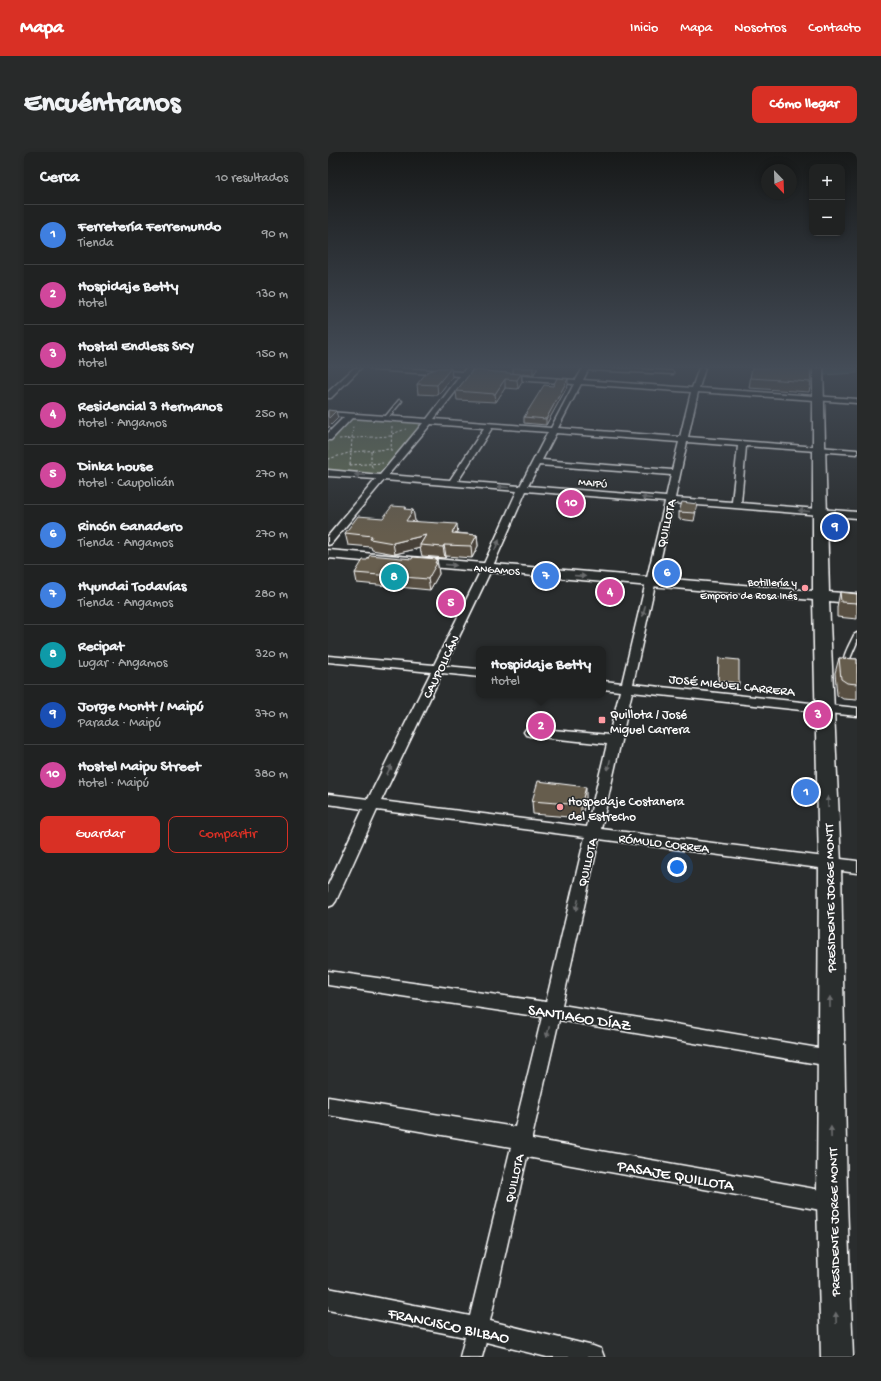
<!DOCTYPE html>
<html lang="es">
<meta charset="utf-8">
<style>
:root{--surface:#202222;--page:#282a2a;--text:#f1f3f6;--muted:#a2a4a5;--line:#3d3f40;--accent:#d93025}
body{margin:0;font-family:"Gochi Hand",sans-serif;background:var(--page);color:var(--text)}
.controls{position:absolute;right:12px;top:12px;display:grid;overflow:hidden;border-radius:8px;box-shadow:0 2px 6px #0003}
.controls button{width:36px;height:36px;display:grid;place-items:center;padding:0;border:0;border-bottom:1px solid var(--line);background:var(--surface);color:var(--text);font:20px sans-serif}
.compass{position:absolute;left:433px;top:12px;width:36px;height:36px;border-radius:50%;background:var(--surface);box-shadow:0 2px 6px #0003;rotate:157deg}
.you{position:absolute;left:349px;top:715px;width:14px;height:14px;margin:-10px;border:3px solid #fff;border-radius:50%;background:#1a73e8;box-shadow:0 0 0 6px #1a73e833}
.badge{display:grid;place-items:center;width:26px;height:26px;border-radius:50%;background:var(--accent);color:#fff;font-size:13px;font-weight:700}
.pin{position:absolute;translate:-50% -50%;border:2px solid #fff;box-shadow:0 1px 4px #0006}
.popup{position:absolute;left:148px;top:494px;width:130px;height:52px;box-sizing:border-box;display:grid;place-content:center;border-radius:8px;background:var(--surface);filter:drop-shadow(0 1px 3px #0005);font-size:13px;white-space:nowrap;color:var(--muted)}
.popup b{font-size:15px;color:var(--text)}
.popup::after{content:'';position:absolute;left:50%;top:100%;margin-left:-8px;border:8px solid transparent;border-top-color:var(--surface)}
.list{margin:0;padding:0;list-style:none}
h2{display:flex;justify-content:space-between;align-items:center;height:52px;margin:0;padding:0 16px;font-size:17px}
h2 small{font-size:13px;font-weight:400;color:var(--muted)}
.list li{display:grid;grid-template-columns:26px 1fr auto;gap:12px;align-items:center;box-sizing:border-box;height:60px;padding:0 16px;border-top:1px solid var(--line)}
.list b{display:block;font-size:15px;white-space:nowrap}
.list p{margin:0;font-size:13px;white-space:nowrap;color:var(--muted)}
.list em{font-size:13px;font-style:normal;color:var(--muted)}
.actions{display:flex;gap:8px;padding:12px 16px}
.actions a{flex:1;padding:9px 0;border:1px solid var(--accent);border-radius:8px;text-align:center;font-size:14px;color:var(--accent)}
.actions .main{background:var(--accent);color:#fff}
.map{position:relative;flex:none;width:529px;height:1205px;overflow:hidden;border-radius:8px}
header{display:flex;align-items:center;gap:24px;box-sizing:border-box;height:56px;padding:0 20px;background:var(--accent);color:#fff}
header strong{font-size:19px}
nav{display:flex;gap:22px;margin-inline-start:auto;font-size:14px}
.intro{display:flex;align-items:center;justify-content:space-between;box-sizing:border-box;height:96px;padding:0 24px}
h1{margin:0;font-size:28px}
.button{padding:10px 18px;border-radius:8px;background:var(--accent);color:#fff;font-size:14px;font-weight:700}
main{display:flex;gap:24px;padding:0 24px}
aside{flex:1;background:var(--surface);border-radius:8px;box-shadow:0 2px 6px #0003}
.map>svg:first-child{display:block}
.green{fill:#636e55;stroke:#b1b6aa}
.water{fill:#4b686e;stroke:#93a4a8}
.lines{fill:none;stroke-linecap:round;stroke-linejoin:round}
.lane-casing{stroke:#fff;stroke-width:3}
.street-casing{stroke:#fff;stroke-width:3}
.secondary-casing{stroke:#fff;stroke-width:3}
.path{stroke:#fff;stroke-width:1;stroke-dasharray:2.5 2;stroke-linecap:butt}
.lane{fill:#2a2d2e;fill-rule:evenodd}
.street{fill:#2a2d2e;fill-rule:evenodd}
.secondary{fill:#2a2d2e;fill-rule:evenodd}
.wall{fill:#585043;stroke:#fff}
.shaded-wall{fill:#474137;stroke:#fff}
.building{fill:#665d4e;stroke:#fff}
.oneway{fill:#6a6c6d}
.poi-dot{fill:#ff9aa2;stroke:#2a2d2e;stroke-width:1.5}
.labels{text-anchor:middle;stroke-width:3;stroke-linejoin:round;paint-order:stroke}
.far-street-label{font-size:11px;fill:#fff;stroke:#2a2d2e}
.far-poi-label{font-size:11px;fill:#fff;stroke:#2a2d2e;text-anchor:end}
.street-label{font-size:13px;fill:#fff;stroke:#2a2d2e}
.poi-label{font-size:13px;fill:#fff;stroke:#2a2d2e;text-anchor:start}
.near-street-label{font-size:16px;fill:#fff;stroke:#2a2d2e}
</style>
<header>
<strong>Mapa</strong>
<nav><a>Inicio</a><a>Mapa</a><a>Nosotros</a><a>Contacto</a></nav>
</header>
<div class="intro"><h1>Encuéntranos</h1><a class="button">Cómo llegar</a></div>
<main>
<aside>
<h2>Cerca<small>10 resultados</small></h2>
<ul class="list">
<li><span class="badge" style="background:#3f7fe0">1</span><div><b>Ferretería Ferremundo</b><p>Tienda</p></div><em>90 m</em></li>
<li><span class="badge" style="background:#d1479c">2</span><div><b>Hospidaje Betty</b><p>Hotel</p></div><em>130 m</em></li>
<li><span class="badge" style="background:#d1479c">3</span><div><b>Hostal Endless SKY</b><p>Hotel</p></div><em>150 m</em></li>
<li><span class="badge" style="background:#d1479c">4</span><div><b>Residencial 3 Hermanos</b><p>Hotel · Angamos</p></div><em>250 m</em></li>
<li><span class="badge" style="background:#d1479c">5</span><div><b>Dinka house</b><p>Hotel · Caupolicán</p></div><em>270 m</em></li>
<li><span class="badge" style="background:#3f7fe0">6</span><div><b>Rincón Ganadero</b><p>Tienda · Angamos</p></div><em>270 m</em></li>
<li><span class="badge" style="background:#3f7fe0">7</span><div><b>Hyundai Todavías</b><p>Tienda · Angamos</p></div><em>280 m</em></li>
<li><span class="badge" style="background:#0f9aa8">8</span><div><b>Recipat</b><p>Lugar · Angamos</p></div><em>320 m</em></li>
<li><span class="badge" style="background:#1a4fb4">9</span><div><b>Jorge Montt / Maipú</b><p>Parada · Maipú</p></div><em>370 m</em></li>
<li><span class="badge" style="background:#d1479c">10</span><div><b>Hostel Maipu Street</b><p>Hotel · Maipú</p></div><em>380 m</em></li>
</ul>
<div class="actions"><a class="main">Guardar</a><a>Compartir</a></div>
</aside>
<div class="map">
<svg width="529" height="1205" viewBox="0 0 529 1205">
<rect width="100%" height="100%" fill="#2a2d2e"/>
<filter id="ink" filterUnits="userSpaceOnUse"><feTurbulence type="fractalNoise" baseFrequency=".025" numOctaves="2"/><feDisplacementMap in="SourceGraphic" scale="8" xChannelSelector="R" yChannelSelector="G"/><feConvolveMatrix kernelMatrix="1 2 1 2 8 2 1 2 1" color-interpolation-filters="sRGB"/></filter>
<g filter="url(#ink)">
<path class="green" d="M23,265L93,270V272L51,323L0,320V288Z"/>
<path class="water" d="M495,216H529V221L495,223Z"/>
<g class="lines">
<defs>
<g id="lane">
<path d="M71,248L74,249L59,267H57V265Z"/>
<path d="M529,481V490L521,509V513L529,516V520L516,515C513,506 522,492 526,483Z"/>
</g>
<g id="street">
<path d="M26,216H33L3,246H0V240Z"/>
<path d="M42,216H71L135,220L138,216H144V217L142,220L248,228L255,216H289L343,219L345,220V222L260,218L255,228L364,236L371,216H377L371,236L529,247V251L370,240L360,285L529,298V302L418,294L413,351L529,360V366L345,351L305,532L529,556V564L304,540L273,677L529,709V721L271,687L234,853L502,898L508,900L511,906L508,912L502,914L231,868L204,985V987L504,1040L511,1043L514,1050L511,1057L504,1060L199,1005L162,1169L265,1194L273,1197L276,1205H219L158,1190L154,1205H132L137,1185L0,1158V1136L142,1164L183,995L0,963V945L187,975L214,865L0,833V819L218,850L257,685L49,658L8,749L5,753L0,755V733L35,657L0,652V642L40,647L103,520L0,510V504L106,513L154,416L189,339L56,328L3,392L0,393V384L48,327L0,324V318L52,323L95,271L24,266L3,288H0V281L16,265L0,264V260L99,267L132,224L45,218ZM139,225L246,232L223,276L106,267ZM253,232L363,240L352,285L230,276ZM103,272L156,276L122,328L60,323ZM164,276L220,280L192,334L130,329ZM228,281L351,290L344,318L214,308ZM359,290L410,294L404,350L347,346ZM211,313L343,323L338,345L200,334ZM198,339L337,350L294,531L275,529V537L292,539L281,583L202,576L198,577L196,580L198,583L202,584L279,592L259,675L53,649L114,521L151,525V517L117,514L164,416Z"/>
</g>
<path id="secondary" d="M485,216H495L501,440L529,442V452L501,449L513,712L519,1050L525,1205H493L489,1050L491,712L485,448L0,406V398L485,439Z"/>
</defs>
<use href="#lane" class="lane-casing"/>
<use href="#street" class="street-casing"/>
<use href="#secondary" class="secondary-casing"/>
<g class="path">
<path d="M64,282L78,277"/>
<path d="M11,287L63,284"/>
<path d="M43,299V312L45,317"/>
<path d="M63,299L64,274"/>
<path d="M0,307L24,300L63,297"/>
<path d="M22,313L55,311"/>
<path d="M22,313L25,274"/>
</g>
<use href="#lane" class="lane"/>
<use href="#street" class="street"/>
<use href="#secondary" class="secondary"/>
</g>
<g class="wall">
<path d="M185,216H210L205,223L194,222V230L190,237L177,236L168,250L129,248L128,239L185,221Z"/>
<path d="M424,216L483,230L481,240L421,236Z"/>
<path d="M124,225L110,243L90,242L89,232Z"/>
<path d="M240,233L218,273L196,271V265L225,234Z"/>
<path d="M78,358H85L87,369L130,381L149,383L150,394L144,406L118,404L117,406L94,404L92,396L67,402L44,398L43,395L20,393L17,381Z"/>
<path d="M368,359L366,369L351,367V360Z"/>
<path d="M109,407L111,422L102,438L29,431L27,421L39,408Z"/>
<path d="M512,440L529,442V467L509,465V455Z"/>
<path d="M391,506L411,531L410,535L390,533Z"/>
<path d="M511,506L529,507V548L515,547L509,543L507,521Z"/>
<path d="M258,648L253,666L205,662L204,649Z"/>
</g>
<g class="shaded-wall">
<path d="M123,216L124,225L110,243L109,233Z"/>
<path d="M205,216H210L205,223Z"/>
<path d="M193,222L194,230L190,237L189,228Z"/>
<path d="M177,227V236L168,250L167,242Z"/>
<path d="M240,227V233L218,273V267Z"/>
<path d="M8,259L10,266L0,276V267Z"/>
<path d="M78,355L80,366L85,358L87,369L79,380L77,357Z"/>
<path d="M129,372L130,383L124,381Z"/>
<path d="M98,383L92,393V396L67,402L65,391Z"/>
<path d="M149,383L150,394L144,406L143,394Z"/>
<path d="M116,393L118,404L117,406L115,395Z"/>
<path d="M109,407L111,422L102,438L100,427L107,411Z"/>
<path d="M258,635V648L253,666V653Z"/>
</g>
<g class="building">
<path d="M111,216H123L109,233L89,232L99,220Z"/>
<path d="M424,216H482L483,230L422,226Z"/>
<path d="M145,218L193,222L189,228L177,227L167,242L128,239Z"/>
<path d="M229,226L240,227L218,267L196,265L216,233L225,234Z"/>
<path d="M0,258L8,259L0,267Z"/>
<path d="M354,350L369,352L367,361L351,360Z"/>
<path d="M64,354L78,355L77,357L85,358L78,369L129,372L124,381L149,383L143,394L116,393L115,395L92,393L98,383L65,391L42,387L44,384L17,381L30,364L55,366Z"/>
<path d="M42,403L84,407L85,405L109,407L107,411H109L100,427L27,421L35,408H39Z"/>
<path d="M512,440L529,442V451L513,450Z"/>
<path d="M391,506L411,508V531L390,529Z"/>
<path d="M511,506L529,507V532L519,531L513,527Z"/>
<path d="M210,629L258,635L253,653L204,649Z"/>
</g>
<defs><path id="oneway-solid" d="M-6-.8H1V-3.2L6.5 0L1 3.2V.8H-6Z"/></defs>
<g class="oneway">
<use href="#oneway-solid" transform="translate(32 323) rotate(-175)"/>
<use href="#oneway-solid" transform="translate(175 335) rotate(-175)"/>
<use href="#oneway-solid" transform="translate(319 346) rotate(-175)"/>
<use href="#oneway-solid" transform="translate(476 359) rotate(-175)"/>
<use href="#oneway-solid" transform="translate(169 393) rotate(-66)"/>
<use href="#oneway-solid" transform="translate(123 413) rotate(5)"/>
<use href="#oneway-solid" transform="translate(252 424) rotate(5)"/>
<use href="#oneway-solid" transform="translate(316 459) rotate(103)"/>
<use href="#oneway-solid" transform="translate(281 613) rotate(103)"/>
<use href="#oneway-solid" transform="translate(61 618) rotate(-64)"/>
<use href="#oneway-solid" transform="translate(500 650) rotate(-92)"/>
<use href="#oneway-solid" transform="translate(249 753) rotate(103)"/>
<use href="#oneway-solid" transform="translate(502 850) rotate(-90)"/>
<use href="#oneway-solid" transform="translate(220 880) rotate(103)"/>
<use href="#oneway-solid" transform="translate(503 980) rotate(-91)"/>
<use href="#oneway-solid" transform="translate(508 1166) rotate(-92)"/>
</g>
</g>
<linearGradient id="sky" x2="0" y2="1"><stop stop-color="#171919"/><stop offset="0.56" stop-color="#444c57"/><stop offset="1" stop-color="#444c57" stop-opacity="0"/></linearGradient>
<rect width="529" height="384" fill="url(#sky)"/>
<g class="poi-dot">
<circle cx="477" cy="436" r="4"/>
<rect x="270" y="564" width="8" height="8" rx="2"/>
<circle cx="232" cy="655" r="4"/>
</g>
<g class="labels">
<g class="far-street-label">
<text transform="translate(265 330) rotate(5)" y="4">MAIPÚ</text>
<text transform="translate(169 417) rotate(5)" y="4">ANGAMOS</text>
</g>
<g class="far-poi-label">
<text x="469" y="434">Botillería y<tspan x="469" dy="13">Emporio de Rosa Inés</tspan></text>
</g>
<g class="street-label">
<text transform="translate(337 371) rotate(-77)" y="5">QUILLOTA</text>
<text transform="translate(112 514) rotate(-64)" y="5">CAUPOLICÁN</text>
<text transform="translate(404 532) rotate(6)" y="5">JOSÉ MIGUEL CARRERA</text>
<text transform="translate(336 690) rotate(7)" y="5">RÓMULO CORREA</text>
<text transform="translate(258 710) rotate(-77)" y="5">QUILLOTA</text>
<text transform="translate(501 746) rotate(-91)" y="5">PRESIDENTE JORGE MONTT</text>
<text transform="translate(185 1026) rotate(-77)" y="5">QUILLOTA</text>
<text transform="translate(505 1070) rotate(-91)" y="5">PRESIDENTE JORGE MONTT</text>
</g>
<g class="poi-label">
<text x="282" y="566">Quillota / José<tspan x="282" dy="15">Miguel Carrera</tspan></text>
<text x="240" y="653">Hospedaje Costanera<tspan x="240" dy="15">del Estrecho</tspan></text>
</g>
<g class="near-street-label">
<text transform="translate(252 864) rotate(9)" y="6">SANTIAGO DÍAZ</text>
<text transform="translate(348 1022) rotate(10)" y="6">PASAJE QUILLOTA</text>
<text transform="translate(121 1172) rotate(12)" y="6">FRANCISCO BILBAO</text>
</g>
</g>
</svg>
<div class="controls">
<button>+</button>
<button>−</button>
</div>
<svg class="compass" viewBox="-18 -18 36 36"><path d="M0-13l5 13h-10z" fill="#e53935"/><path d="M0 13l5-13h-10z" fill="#a2a4a5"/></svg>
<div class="you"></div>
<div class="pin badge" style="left:478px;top:640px;background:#3f7fe0">1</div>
<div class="pin badge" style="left:213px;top:574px;background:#d1479c">2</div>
<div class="popup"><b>Hospidaje Betty</b>Hotel</div>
<div class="pin badge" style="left:490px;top:563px;background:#d1479c">3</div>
<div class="pin badge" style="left:282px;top:440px;background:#d1479c">4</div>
<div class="pin badge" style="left:123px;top:451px;background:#d1479c">5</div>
<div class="pin badge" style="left:339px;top:421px;background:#3f7fe0">6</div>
<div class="pin badge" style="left:218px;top:424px;background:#3f7fe0">7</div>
<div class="pin badge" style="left:66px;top:425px;background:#0f9aa8">8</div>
<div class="pin badge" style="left:507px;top:375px;background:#1a4fb4">9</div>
<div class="pin badge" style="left:243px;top:351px;background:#d1479c">10</div>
</div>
</main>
